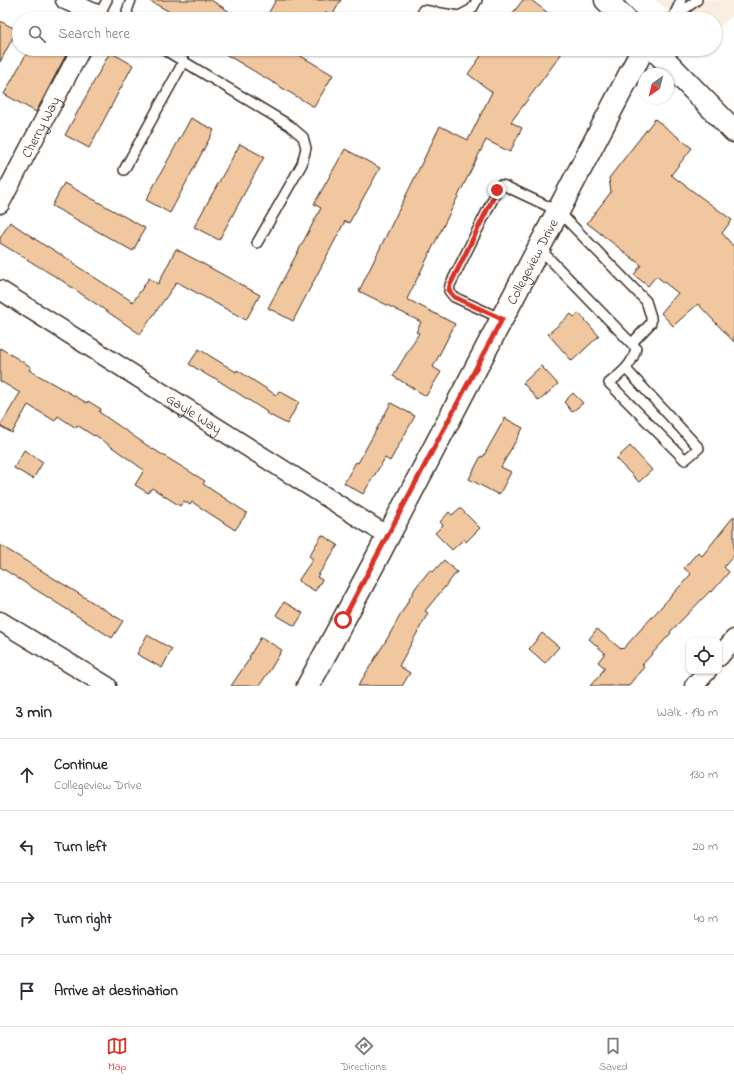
<!DOCTYPE html>
<meta charset="utf-8">
<style>
:root{--surface:#fff;--page:#f7f7f7;--text:#2b2b33;--muted:#7c7c81;--line:#e1e1e2;--accent:#d93025}
body{margin:0;font-family:"Indie Flower",sans-serif;background:var(--page);color:var(--text)}
.controls{position:absolute;right:12px;bottom:12px;display:grid;overflow:hidden;border-radius:8px;box-shadow:0 1px 3px #0004}
.controls button{width:36px;height:36px;display:grid;place-items:center;padding:0;border:0;border-bottom:1px solid var(--line);background:var(--surface);color:var(--text);font:20px sans-serif}
.compass{position:absolute;left:638px;top:68px;width:36px;height:36px;border-radius:50%;background:var(--surface);box-shadow:0 1px 3px #0004;rotate:215deg}
.stop{position:absolute;width:12px;height:12px;margin:-9px;border:3px solid #d93025;border-radius:50%;background:#fff}
.stop.end{background:#d93025;border-color:#fff;box-shadow:0 1px 4px #0008}
.list{margin:0;padding:0;list-style:none}
h2{display:flex;justify-content:space-between;align-items:center;height:52px;margin:0;padding:0 16px;font-size:17px}
h2 small{font-size:13px;font-weight:400;color:var(--muted)}
.list li{display:grid;grid-template-columns:26px 1fr auto;gap:12px;align-items:center;box-sizing:border-box;height:72px;padding:0 16px;border-top:1px solid var(--line)}
.list b{display:block;font-size:15px;white-space:nowrap}
.list p{margin:0;font-size:13px;white-space:nowrap;color:var(--muted)}
.list em{font-size:13px;font-style:normal;color:var(--muted)}
.icon{flex:none;width:22px;height:22px;fill:none;stroke:currentColor;stroke-width:2;stroke-linecap:round;stroke-linejoin:round}
.map{position:relative;flex:none;width:734px;height:686px;overflow:hidden}
.search{position:absolute;background:var(--surface);box-shadow:0 1px 3px #0004;left:12px;right:12px;top:12px;height:44px;display:flex;align-items:center;gap:10px;box-sizing:border-box;padding:0 14px;border-radius:22px;color:var(--muted);font-size:15px}
.sheet{height:340px;background:var(--surface)}
nav{display:flex;justify-content:space-around;align-items:center;box-sizing:border-box;height:56px;border-top:1px solid var(--line);background:var(--surface);font-size:11px;color:var(--muted)}
nav a{display:grid;justify-items:center;gap:2px}
nav .on{color:var(--accent)}
.map>svg:first-child{display:block}
.built{fill:#faeee2}
.building{fill:#f0c79f;stroke:#3b2a1e}
.lines{fill:none;stroke-linecap:round;stroke-linejoin:round}
.service-casing{stroke:#3b2a1e;stroke-width:12}
.minor-casing{stroke:#3b2a1e;stroke-width:21}
.tertiary-casing{stroke:#3b2a1e;stroke-width:25}
.service{stroke:#fff;stroke-width:9}
.minor{stroke:#fff;stroke-width:18}
.tertiary{stroke:#fff;stroke-width:22}
.route{stroke:#d93025;stroke-width:5}
.labels{text-anchor:middle;stroke-width:4;stroke-linejoin:round;paint-order:stroke}
.street-label{font-size:14px;fill:#3b2a1e;stroke:#fff}
</style>
<div class="map">
<svg width="734" height="686" viewBox="0 0 734 686">
<rect width="100%" height="100%" fill="#fff"/>
<filter id="ink" filterUnits="userSpaceOnUse"><feTurbulence type="fractalNoise" baseFrequency=".025" numOctaves="2"/><feDisplacementMap in="SourceGraphic" scale="8" xChannelSelector="R" yChannelSelector="G"/><feConvolveMatrix kernelMatrix="1 2 1 2 8 2 1 2 1" color-interpolation-filters="sRGB"/></filter>
<g filter="url(#ink)">
<path class="built" d="M655,0H734V14L715,32V19H679Z"/>
<g class="building">
<path d="M148,0H211L241,19H183Z"/>
<path d="M276,0H341L332,16L326,12L322,19H265Z"/>
<path d="M523,0H531L556,19H508Z"/>
<path d="M0,21L17,30L0,62Z"/>
<path d="M29,49H69L36,112L4,94Z"/>
<path d="M217,49H289L333,75L314,107Z"/>
<path d="M486,49H565L511,122L522,128L510,152L486,140L407,299L455,324L433,367L441,372L426,396L393,376L419,333L416,332L421,322L359,291L440,126L468,140L492,92L468,74Z"/>
<path d="M110,52L133,65L89,148L65,135Z"/>
<path d="M191,118L214,130L170,213L146,200Z"/>
<path d="M655,119L692,148L671,175L732,220L722,233L734,247V342L698,304L673,326L661,313L678,293L656,276L648,286L634,275L641,265L587,223L611,192L609,178Z"/>
<path d="M240,144L264,157L219,240L194,227Z"/>
<path d="M345,149L380,168L349,223L345,221L293,321L268,308L321,208L314,204Z"/>
<path d="M64,183L145,228L133,251L52,206Z"/>
<path d="M10,222L47,247V246L73,262L72,263L133,302L149,278L158,284L176,249L260,295L246,320L177,282L140,334L61,280L0,243V238Z"/>
<path d="M579,313L599,336L572,361L548,334L571,314L574,317Z"/>
<path d="M0,348L31,367L29,370L87,403L88,401L101,409L99,412L145,444L205,481L203,484L247,513L235,530L192,502L190,505L184,501L180,506L152,488L148,493L135,485L144,470L95,435L94,436L77,425L76,428L58,416L55,421L28,405L12,433L0,426L20,393L0,381Z"/>
<path d="M199,349L236,372L237,370L276,395L279,391L299,402L287,424L266,413L267,412L213,377L212,378L189,364Z"/>
<path d="M541,366L558,384L539,401L523,383Z"/>
<path d="M573,393L583,403L572,412L564,402Z"/>
<path d="M391,403L415,416L390,461L385,458L363,494L344,483L356,462L358,463Z"/>
<path d="M505,418L523,428L501,467L511,472L499,495L469,479L481,456L483,457Z"/>
<path d="M630,446L652,470L639,482L616,459Z"/>
<path d="M24,450L43,462L33,479L14,468Z"/>
<path d="M460,508L480,528L466,542L464,539L452,550L435,533L443,525L440,522L449,512L452,515Z"/>
<path d="M734,516V555L724,567L729,572L712,592L710,591L670,632L671,633L642,665L644,667L628,686H590L601,674H600L605,668L598,662L605,653L589,639L597,629L621,649L622,648L623,649L691,574L684,568L698,552L702,556Z"/>
<path d="M322,535L338,545L317,577L322,580L315,591L298,581L313,559L309,556Z"/>
<path d="M0,545L123,621L112,638L0,567Z"/>
<path d="M444,560L457,572L425,611L428,613L399,666L410,673L402,686H358L387,639L416,587L430,570L433,572Z"/>
<path d="M284,602L303,613L295,626L276,615Z"/>
<path d="M542,633L559,647L545,663L529,649Z"/>
<path d="M147,635L172,649L162,668L137,654Z"/>
<path d="M261,637L282,650L270,670L259,686H231L250,658L249,657Z"/>
</g>
<g class="lines">
<defs>
<g id="service">
<path d="M681,0L673,18L697,0"/>
<path d="M423,10L459,16L472,9L477,0"/>
<path d="M99,15L107,0"/>
<path d="M129,19L127,11L131,0"/>
<path d="M163,49L289,125L303,137L306,148L302,164L257,243"/>
<path d="M124,170L184,61"/>
<path d="M539,248L636,348C633,364 622,373 609,383L685,460L699,448L626,369"/>
<path d="M502,319L454,297L449,291L450,285L500,185L505,186L558,211L646,301L651,317V323L632,343"/>
</g>
<g id="minor">
<path d="M65,0L99,15L97,19"/>
<path id="s1" d="M0,204L81,49"/>
<path id="s2" d="M0,290L388,536"/>
<path d="M0,621L107,686"/>
<path d="M719,657L734,639"/>
<path d="M694,686L707,671"/>
</g>
<g id="tertiary">
<path d="M606,0L625,19"/>
<path d="M654,49L734,131"/>
<path id="s3" d="M308,686L373,565L643,49"/>
</g>
</defs>
<use href="#service" class="service-casing"/>
<use href="#minor" class="minor-casing"/>
<use href="#tertiary" class="tertiary-casing"/>
<use href="#service" class="service"/>
<use href="#minor" class="minor"/>
<use href="#tertiary" class="tertiary"/>
</g>
</g>
<g class="lines" filter="url(#ink)">
<path class="route" d="M343,620L502,319L454,297L449,291L450,285L497,190"/>
</g>
<g class="labels">
<g class="street-label">
<text dy="5" stroke="none"><textPath href="#s1" startOffset="87">Cherry Way</textPath></text>
<text dy="5" stroke="none"><textPath href="#s3" startOffset="480">Collegeview Drive</textPath></text>
<text dy="5" stroke="none"><textPath href="#s2" startOffset="230">Gayle Way</textPath></text>
</g>
</g>
</svg>
<div class="controls">
<button><svg class="icon" aria-label="locate" viewBox="0 0 24 24"><circle cx="12" cy="12" r="6"/><path d="M12 2v4M12 18v4M2 12h4M18 12h4"/></svg></button>
</div>
<svg class="compass" viewBox="-18 -18 36 36"><path d="M0-13l5 13h-10z" fill="#e53935"/><path d="M0 13l5-13h-10z" fill="#7c7c81"/></svg>
<div class="stop" style="left:343px;top:620px"></div>
<div class="stop end" style="left:497px;top:190px"></div>
<div class="search"><svg class="icon" aria-label="search" viewBox="0 0 24 24"><circle cx="10" cy="10" r="6"/><path d="M15 15l6 6"/></svg>Search here</div>
</div>
<section class="sheet">
<h2>3 min<small>Walk · 190 m</small></h2>
<ul class="list">
<li><svg class="icon" aria-label="ahead" viewBox="0 0 24 24"><path d="M12 20V5M6 11l6-6 6 6"/></svg><div><b>Continue</b><p>Collegeview Drive</p></div><em>130 m</em></li>
<li><svg class="icon" aria-label="left" viewBox="0 0 24 24"><path d="M17 20v-9H6M10 6l-5 5 5 5"/></svg><div><b>Turn left</b></div><em>20 m</em></li>
<li><svg class="icon" aria-label="right" viewBox="0 0 24 24"><path d="M7 20v-9h11M14 6l5 5-5 5"/></svg><div><b>Turn right</b></div><em>40 m</em></li>
<li><svg class="icon" aria-label="arrive" viewBox="0 0 24 24"><path d="M6 21V4h12l-3 4 3 4H6"/></svg><div><b>Arrive at destination</b></div></li>
</ul>
</section>
<nav>
<a class="on"><svg class="icon" aria-label="map" viewBox="0 0 24 24"><path d="M3 6l6-2 6 2 6-2v14l-6 2-6-2-6 2zM9 4v14M15 6v14"/></svg>Map</a>
<a><svg class="icon" aria-label="directions" viewBox="0 0 24 24"><path d="M12 3l9 9-9 9-9-9zM9 14v-3h6M13 9l2 2-2 2"/></svg>Directions</a>
<a><svg class="icon" aria-label="saved" viewBox="0 0 24 24"><path d="M7 4h10v16l-5-4-5 4z"/></svg>Saved</a>
</nav>
